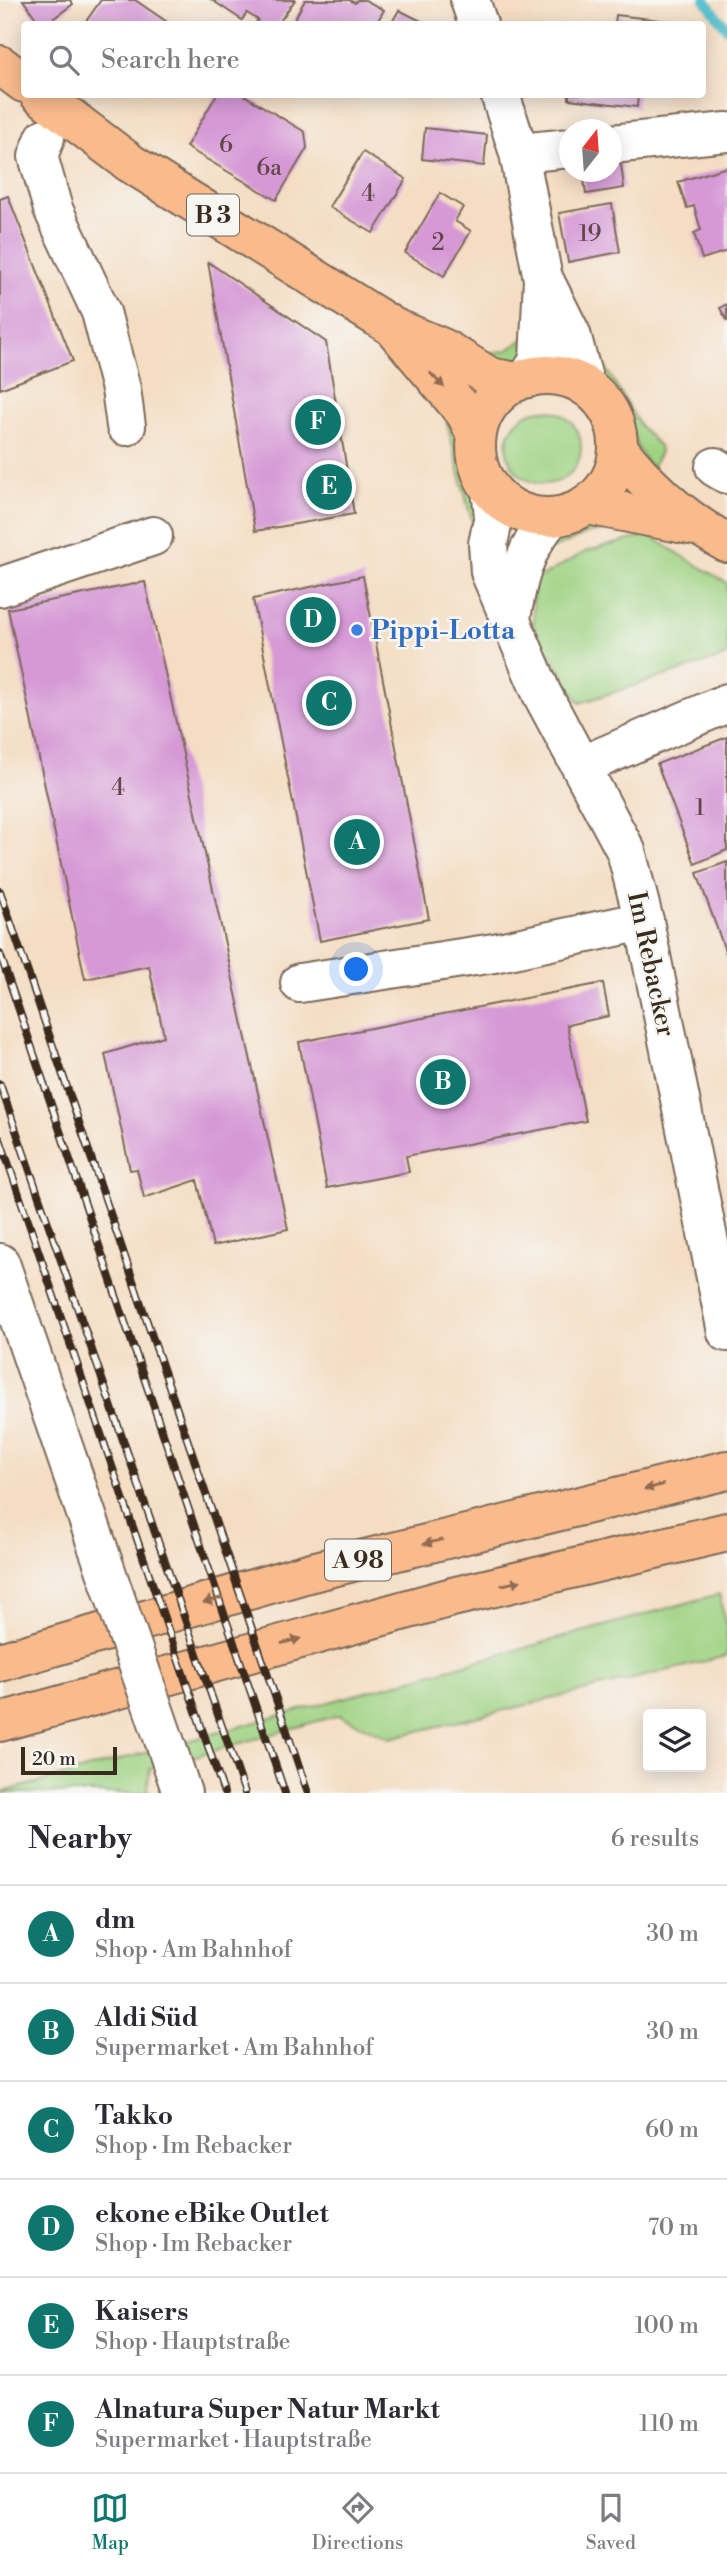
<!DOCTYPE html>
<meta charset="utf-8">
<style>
:root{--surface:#fff;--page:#f2f2f3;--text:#2b2b33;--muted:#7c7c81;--line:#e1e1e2;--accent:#0f766e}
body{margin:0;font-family:"Libre Bodoni",serif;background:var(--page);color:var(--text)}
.controls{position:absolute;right:21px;bottom:21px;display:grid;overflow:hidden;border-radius:7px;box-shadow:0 4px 18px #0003}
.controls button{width:63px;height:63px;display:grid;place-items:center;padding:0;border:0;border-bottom:2px solid var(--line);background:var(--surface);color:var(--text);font:35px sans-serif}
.compass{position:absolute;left:559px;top:119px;width:63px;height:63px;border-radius:50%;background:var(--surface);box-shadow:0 4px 18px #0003;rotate:17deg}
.scale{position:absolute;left:21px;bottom:18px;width:96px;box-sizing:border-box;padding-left:7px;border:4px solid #3b2a1e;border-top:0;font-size:19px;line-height:24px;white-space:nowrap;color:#3b2a1e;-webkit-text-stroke:5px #f6f6f2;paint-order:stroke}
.you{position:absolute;left:357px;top:970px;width:24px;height:24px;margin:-18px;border:5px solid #fff;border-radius:50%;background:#1a73e8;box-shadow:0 0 0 10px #1a73e833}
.badge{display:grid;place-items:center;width:46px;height:46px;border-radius:50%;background:var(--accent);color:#fff;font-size:23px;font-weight:700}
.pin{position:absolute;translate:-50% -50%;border:4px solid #fff;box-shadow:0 2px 7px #0006}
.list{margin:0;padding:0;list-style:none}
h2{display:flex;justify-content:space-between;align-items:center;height:91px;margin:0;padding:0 28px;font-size:30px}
h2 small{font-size:23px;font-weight:400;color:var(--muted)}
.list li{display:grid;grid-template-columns:46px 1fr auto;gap:21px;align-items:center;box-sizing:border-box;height:98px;padding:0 28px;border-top:2px solid var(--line)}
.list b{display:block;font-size:26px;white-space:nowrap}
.list p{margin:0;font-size:23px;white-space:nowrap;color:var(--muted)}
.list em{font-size:23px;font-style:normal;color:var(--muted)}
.icon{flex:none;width:38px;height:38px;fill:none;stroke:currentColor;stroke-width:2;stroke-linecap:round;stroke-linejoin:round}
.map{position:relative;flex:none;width:727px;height:1793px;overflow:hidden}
.search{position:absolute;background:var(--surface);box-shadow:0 4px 18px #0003;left:21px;right:21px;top:21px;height:77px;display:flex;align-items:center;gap:18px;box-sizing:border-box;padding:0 24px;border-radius:7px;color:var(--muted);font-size:26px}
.sheet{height:679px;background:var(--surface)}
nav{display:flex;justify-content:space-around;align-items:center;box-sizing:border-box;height:98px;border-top:2px solid var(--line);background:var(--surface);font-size:19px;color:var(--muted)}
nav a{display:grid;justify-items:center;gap:4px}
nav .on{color:var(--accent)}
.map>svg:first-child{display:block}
.green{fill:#9fd282;stroke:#6d7e50;stroke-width:2}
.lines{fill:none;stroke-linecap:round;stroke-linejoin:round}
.stream{stroke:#4fbcc9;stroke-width:10}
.building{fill:#d699d6}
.minor-casing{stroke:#7c6958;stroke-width:42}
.major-casing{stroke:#7c6958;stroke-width:42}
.highway-casing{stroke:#7c6958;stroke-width:42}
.minor{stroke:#fff;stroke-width:38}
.major{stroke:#fabb8c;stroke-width:38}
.highway{stroke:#fabb8c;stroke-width:38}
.rail-casing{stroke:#3b2a1e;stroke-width:8}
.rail{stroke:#f6f6f2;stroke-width:5;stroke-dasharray:16;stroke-linecap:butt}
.minor-bridge-casing{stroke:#7c6958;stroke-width:42;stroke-linecap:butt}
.minor-bridge{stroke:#fff;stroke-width:38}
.oneway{fill:#916b50}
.shop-dot{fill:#3f7fe0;stroke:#f6f6f2;stroke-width:2.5}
.labels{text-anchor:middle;stroke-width:5;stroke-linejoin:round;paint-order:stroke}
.number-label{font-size:23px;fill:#62464c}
.shield{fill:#f6f6f2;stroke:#73675e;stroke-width:2}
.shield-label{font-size:24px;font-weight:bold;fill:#3b2a1e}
.shop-label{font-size:26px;font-weight:bold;fill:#366cbe;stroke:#f6f6f2;text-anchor:start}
.street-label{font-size:26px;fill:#3b2a1e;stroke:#f6f6f2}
</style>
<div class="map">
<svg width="727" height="1793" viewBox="0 0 727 1793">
<rect width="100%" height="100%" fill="#f6f6f2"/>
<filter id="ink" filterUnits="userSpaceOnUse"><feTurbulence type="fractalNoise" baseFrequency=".0143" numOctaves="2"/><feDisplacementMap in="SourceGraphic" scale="14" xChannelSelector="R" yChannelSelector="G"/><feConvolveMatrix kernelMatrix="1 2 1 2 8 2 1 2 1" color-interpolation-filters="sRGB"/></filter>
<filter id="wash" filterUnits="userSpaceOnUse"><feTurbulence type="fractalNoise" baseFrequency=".00686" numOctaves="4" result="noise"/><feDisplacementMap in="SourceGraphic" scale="28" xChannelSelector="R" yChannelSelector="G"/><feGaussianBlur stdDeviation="1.57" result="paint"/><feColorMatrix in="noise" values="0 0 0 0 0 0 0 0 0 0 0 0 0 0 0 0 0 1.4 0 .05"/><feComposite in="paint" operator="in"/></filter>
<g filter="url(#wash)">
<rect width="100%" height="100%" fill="#f4ddc3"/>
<g class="green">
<path d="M524,339L526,358C509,364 499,365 485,353L506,351Z"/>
<path d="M599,356L640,426L659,446L660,452L652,468C632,447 636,434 624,409C615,390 598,379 589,360Z"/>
<path d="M443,408L459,441L464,468L481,516L475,534Z"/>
<circle cx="544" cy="447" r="37"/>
<path d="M598,521L616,530L589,533L540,554L557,534Z"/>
<path d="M648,535L727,583V656L580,703L534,629L532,582L587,551Z"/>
<path d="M719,1594L727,1632V1656L390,1738L339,1715L150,1769L147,1793H0Z"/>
</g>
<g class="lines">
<path class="stream" d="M705,0L727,29"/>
</g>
<g id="blocks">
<g class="building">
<path d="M23,0H70L73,4L46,24H40Z"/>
<path d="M101,0H135L170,24H84Z"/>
<path d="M212,0H295L278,24H255L258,20L247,13L242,20Z"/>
<path d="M305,0H349L355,3L357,0H365L384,10L376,24H292Z"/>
<path d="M399,10L427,24H391Z"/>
<path d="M616,15L684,23V24H615Z"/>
<path d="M217,94H242L305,132L307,148L276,200L186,147Z"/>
<path d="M569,94H638L637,107L569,99Z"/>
<path d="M425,128L487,135L484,166L422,159Z"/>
<path d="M363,152L406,179L373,233L329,207Z"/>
<path d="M620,156L624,188L586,194L583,172H612V157Z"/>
<path d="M727,167V251L702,259L694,233L701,230L694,206L687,208L678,182Z"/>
<path d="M440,193L463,207L455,221L471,231L444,276L405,253Z"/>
<path d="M8,196L73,361L0,389V199Z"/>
<path d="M612,204L620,252L568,262L559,213Z"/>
<path d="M208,262L326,342L354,514L255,531Z"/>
<path d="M727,304V321L720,308Z"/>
<path d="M363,576L429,919L320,941L253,599Z"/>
<path d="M145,582L288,1229L213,1246L197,1180L144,1198L137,1169L130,1170L105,1054L164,1036L149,966L85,979L8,609Z"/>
<path d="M727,737V850L695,864L657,764Z"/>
<path d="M727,862V956L697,873Z"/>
<path d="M603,983L609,1016L567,1025L586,1121L406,1156L409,1172L327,1188L299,1042Z"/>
</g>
</g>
</g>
<g filter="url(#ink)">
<use href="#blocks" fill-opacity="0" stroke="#7c6958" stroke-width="2"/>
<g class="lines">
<defs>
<g id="minor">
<path d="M470,0L478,24"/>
<path d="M500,94L519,153L543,279L539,360L528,378"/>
<path d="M45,138L38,156L53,209L101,312L121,389L126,426"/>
<path d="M612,144L727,132"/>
<path d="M519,153L570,148"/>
<path d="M544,280L571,334L585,386"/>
<path d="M715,467L727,474"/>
<path d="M491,490L494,515L488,544L490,572L542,694L626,851L644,921L727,1332"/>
<path d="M0,587L153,536"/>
<path d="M511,618C518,578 524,548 552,517"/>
<path d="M581,766L727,703"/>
<path d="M300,983L494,953L644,921"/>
<path d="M0,1263L98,1548"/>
<path d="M170,1757L182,1793"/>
</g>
<g id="major">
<path d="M0,65L24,83"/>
<path d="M39,94L130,163L393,327L443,348L490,377L516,382"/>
<path d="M397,332L466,414L476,435"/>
<circle cx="547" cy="446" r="71"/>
<path d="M618,448C647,486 685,520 727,543"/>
<path d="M588,505L695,526"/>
</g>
<g id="highway">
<path d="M0,1662L308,1573L727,1470"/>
<path d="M0,1722L452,1597L727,1532"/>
</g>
</defs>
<use href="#minor" class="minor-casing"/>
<use href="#major" class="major-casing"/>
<use href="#highway" class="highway-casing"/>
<use href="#minor" class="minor"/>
<use href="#major" class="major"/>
<use href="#highway" class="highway"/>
<defs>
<g id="rail">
<path d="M0,891L308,1793"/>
<path d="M0,954L285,1793"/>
<path d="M0,1084L245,1793"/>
<path d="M0,1139L224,1793"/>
</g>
</defs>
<use href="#rail" class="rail-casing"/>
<use href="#rail" class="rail"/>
<defs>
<path id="minor-bridge" d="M98,1548L170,1757"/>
</defs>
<use href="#minor-bridge" class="minor-bridge-casing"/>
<use href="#minor-bridge" class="minor-bridge"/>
</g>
<defs><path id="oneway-solid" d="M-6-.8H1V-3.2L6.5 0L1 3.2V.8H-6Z" transform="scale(1.75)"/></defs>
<g class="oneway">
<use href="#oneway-solid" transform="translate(437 380) rotate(46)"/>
<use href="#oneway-solid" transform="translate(654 1487) rotate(166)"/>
<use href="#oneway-solid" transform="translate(433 1542) rotate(166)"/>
<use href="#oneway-solid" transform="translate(511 1583) rotate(-13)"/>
<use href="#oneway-solid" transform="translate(213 1600) rotate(164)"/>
<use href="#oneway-solid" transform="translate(291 1641) rotate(-15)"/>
</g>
</g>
<circle class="shop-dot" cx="357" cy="630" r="7"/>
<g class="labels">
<g class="number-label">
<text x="226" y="152">6</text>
<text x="269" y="175">6a</text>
<text x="368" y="201">4</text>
<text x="590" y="241">19</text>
<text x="438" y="250">2</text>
<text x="118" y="795">4</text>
<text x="700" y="815">1</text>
</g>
<g class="shield">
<rect x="187" y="194.5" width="52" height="41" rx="5"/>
<rect x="325" y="1539.5" width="66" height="41" rx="5"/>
</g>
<g class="shield-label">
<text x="213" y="223">B 3</text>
<text x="358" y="1568">A 98</text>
</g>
<g class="shop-label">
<text x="371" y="639">Pippi-Lotta</text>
</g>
<g class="street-label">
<text transform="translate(652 964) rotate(78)" y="9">Im Rebacker</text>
</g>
</g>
</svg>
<div class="controls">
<button><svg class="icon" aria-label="layers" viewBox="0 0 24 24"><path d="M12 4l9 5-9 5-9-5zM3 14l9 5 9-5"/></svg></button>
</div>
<svg class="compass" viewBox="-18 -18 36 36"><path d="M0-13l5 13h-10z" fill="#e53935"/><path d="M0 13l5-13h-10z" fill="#7c7c81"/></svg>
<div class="scale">20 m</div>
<div class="you"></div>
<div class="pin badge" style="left:357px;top:842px">A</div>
<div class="pin badge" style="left:443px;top:1082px">B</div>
<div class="pin badge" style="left:329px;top:703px">C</div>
<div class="pin badge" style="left:313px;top:620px">D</div>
<div class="pin badge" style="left:329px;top:487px">E</div>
<div class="pin badge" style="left:318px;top:422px">F</div>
<div class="search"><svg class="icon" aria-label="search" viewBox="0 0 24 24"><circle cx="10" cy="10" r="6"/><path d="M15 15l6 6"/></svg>Search here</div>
</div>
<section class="sheet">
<h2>Nearby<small>6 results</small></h2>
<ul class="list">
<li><span class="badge">A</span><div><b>dm</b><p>Shop · Am Bahnhof</p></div><em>30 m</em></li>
<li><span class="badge">B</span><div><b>Aldi Süd</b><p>Supermarket · Am Bahnhof</p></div><em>30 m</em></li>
<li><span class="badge">C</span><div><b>Takko</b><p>Shop · Im Rebacker</p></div><em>60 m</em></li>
<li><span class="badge">D</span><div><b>ekone eBike Outlet</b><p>Shop · Im Rebacker</p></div><em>70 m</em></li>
<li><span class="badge">E</span><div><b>Kaisers</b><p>Shop · Hauptstraße</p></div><em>100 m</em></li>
<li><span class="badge">F</span><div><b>Alnatura Super Natur Markt</b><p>Supermarket · Hauptstraße</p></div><em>110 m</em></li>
</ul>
</section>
<nav>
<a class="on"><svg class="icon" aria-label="map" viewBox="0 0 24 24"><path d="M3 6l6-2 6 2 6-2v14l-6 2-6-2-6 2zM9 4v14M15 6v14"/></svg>Map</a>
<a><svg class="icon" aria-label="directions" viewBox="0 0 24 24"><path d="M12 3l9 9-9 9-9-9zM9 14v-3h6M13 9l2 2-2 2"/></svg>Directions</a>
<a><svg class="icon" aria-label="saved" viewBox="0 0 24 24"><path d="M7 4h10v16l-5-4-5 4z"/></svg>Saved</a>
</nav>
